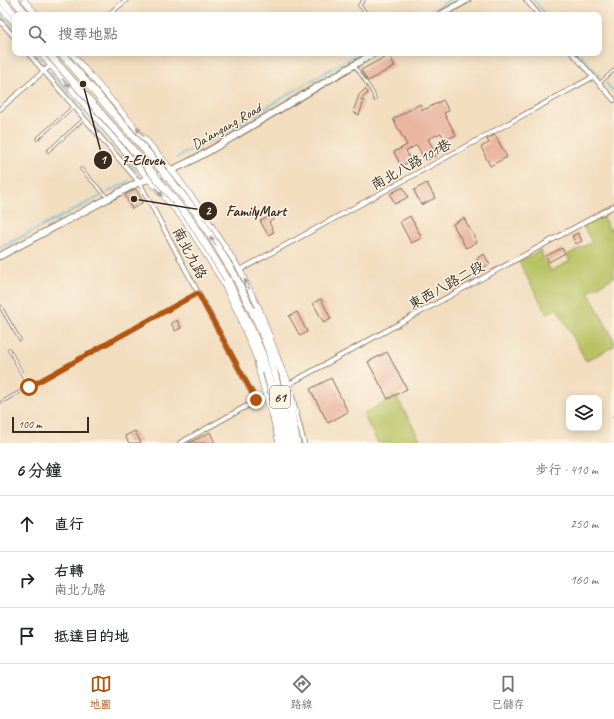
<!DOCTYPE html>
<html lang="zh-TW">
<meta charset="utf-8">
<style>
:root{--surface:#fff;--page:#f6f6f6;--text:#202124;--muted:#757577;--line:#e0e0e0;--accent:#b45309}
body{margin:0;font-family:Caveat,"LXGW WenKai TC",sans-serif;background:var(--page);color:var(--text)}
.controls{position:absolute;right:12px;bottom:12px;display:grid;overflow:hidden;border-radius:8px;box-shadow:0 2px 10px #0003}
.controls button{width:36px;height:36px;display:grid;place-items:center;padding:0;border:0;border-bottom:1px solid var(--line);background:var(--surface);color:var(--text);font:20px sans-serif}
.scale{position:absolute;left:12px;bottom:10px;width:77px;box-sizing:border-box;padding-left:4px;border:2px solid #3b2a1e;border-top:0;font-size:11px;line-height:14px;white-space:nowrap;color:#3b2a1e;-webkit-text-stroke:3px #fcf5e5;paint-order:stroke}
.stop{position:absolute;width:12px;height:12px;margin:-9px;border:3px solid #b45309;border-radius:50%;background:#fff}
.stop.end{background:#b45309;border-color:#fff;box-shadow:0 1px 4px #0008}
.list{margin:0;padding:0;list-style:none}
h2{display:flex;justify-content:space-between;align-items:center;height:52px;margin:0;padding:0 16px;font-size:17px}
h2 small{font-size:13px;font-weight:400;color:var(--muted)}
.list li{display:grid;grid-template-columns:26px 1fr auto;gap:12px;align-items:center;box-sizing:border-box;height:56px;padding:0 16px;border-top:1px solid var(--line)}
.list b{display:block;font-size:15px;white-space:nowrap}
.list p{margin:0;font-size:13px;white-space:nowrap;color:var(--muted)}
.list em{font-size:13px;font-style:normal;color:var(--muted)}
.icon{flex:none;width:22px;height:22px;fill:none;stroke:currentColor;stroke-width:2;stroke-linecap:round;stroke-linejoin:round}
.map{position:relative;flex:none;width:614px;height:443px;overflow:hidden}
.search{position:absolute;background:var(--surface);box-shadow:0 2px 10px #0003;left:12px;right:12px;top:12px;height:44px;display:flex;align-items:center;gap:10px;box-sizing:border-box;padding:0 14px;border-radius:8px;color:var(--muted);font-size:15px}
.sheet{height:220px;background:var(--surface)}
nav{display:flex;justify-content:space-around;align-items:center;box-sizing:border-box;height:56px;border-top:1px solid var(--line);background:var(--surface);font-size:11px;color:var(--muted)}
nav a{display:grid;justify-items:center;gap:2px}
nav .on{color:var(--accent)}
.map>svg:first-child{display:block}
.green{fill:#b7c264;stroke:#797641}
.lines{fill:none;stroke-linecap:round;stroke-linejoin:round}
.stream{stroke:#5bbdda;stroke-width:1.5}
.building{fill:#e9b5a1}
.service-casing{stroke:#7b6956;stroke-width:3.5}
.minor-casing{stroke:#7b6956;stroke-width:5.5}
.tertiary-casing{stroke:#7b6956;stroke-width:6}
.secondary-casing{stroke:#7b6956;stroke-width:8}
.trunk-casing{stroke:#7b6956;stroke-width:8}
.path{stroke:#7b6956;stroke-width:1;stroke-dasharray:3 3;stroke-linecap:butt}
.service{stroke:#fff;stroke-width:2}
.minor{stroke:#fff;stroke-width:4}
.tertiary{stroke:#fff;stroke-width:5}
.secondary{stroke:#fff;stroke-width:6}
.trunk{stroke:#fff;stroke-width:7}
.trunk-bridge-casing{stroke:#7b6956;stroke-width:8;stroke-linecap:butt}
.trunk-bridge{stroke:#fff;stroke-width:7}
.oneway{fill:#a79f9a}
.route{stroke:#b45309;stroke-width:5}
.labels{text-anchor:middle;stroke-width:3;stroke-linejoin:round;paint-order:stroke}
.shield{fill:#fcf5e5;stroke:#75675a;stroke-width:1}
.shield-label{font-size:13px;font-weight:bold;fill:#3b2a1e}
.street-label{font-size:14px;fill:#3b2a1e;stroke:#fcf5e5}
.leader{fill:none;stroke:#3b2a1e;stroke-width:1.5}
.callout-dot{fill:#3b2a1e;stroke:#fcf5e5;stroke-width:1.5}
.mark-label{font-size:12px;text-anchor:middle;font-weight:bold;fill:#fff}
.callout-label{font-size:15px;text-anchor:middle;font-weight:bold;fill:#3b2a1e;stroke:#fcf5e5;stroke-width:3;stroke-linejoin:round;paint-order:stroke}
</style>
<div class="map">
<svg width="614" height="443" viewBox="0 0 614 443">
<rect width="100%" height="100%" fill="#fcf5e5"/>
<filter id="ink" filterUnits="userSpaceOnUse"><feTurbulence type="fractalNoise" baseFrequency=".025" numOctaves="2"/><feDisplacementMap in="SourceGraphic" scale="8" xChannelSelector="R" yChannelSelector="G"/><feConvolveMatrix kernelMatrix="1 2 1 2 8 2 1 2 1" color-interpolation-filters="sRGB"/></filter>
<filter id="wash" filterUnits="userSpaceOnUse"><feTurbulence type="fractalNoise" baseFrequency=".012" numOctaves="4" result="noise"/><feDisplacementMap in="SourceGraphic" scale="16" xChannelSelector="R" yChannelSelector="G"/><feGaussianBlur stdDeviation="0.9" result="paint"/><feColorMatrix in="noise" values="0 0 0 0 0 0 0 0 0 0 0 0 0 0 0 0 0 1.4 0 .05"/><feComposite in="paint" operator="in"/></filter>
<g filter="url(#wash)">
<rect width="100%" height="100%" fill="#f2ddbf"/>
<g class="green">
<path d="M602,216L610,230L614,229V277L588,292L614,340V346L586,361L557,308L547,314L519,262L540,250L551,271L570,261L567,255L592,242L583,226Z"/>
<path d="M396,396L422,443H378L363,414Z"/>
</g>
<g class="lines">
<g class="stream">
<path d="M533,0L546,15"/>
<path d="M0,14L15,31"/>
<path d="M424,15L450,0"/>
<path d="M35,53L44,64"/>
<path d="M579,53L600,77"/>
<path d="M50,71L136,171"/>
<path d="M606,83L614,92"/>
<path d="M176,158L222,134L358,53"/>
<path d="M139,175V176"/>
<path d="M108,192L129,181"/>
<path d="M0,248L101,196"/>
</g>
</g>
<g id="blocks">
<g class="building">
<path d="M389,55L395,66L368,81L361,70Z"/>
<path d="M365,89L368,93L360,100L364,101L359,115L353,112L359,95Z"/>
<path d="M443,100L449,111L444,113L456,135L445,140L441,133L428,139L437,155L425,161L417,145L406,151L411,161L401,166L394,152L407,145L393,119L420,104L423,110L426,108V109Z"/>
<path d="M495,135L507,157L490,166L481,147L489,143L487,139Z"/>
<path d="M427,183L435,198L421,205L414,190Z"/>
<path d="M403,187L408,197L395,204L390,194Z"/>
<path d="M136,189L143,202L132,209L125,195Z"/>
<path d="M272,215L274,219L269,222L274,232L268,235L260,221Z"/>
<path d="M410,216L422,238L411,243L400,222Z"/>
<path d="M464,218L477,242L466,248L453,224Z"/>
<path d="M578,233L582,241L576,244L572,236Z"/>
<path d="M562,248L565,253L549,262L546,256Z"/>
<path d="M484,254L490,264L482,268L477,258Z"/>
<path d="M321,299L331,319L324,323L313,303Z"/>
<path d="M297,312L307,332L300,336L289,316Z"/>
<path d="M177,320L181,328L175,331L171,323Z"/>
<path d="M387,352L407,389L388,399L368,362Z"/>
<path d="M331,378L348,412L328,423L310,389Z"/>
<path d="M135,431L141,443H129L125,436Z"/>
<path d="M210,432L215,443H188L199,438Z"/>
</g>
</g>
</g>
<g filter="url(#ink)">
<use href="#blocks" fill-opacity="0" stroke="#7b6956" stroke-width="1"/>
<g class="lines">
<defs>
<g id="service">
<path d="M364,0L359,5L368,15"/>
<path d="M355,66L373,93L375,100"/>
<path d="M600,83L614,70"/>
<path d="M37,139L73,107"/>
<path d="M48,151L84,119"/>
<path d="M81,169L107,197"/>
<path d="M0,306L20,340"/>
<path d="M9,349L29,387"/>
<path d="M0,403L197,293"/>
</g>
<g id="minor">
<path d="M526,0L539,15"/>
<path d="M108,15L126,0"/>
<path d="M0,21L15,38"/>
<path d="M28,53L139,182L256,401"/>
<path d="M572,53L614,100"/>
<path d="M0,109L51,65"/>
<path d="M240,270L593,77"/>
<path d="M180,443L256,401L267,396"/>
<path d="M304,443L289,384L614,206"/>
</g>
<g id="tertiary">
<path d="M24,0L37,15"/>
<path d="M0,7L15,24"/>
<path d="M40,53L185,221L221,279L243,323"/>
<path d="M71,53L175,174L200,208L240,270L260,311"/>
<path d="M257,364L270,411"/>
<path d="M285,374L289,384"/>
</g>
<g id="secondary">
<path d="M440,15L467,0"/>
<path d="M0,256L139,182C177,172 214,148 248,128C290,103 332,78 374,53"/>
</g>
<g id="trunk">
<path d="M2,0L15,15"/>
<path d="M14,0L27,15"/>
<path d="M234,274L259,325L269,351L291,443"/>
<path d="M227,279L251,329L262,354L285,443"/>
<path d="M258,308L283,375L297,443"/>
<path d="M242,321L262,369"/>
<path d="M271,406L280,443"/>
</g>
</defs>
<use href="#service" class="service-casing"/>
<use href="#minor" class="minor-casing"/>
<use href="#tertiary" class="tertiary-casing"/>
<use href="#secondary" class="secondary-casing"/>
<use href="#trunk" class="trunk-casing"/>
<path class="path" d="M611,417L614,415"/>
<use href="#service" class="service"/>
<use href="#minor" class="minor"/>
<use href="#tertiary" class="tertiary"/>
<use href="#secondary" class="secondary"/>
<use href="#trunk" class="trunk"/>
<defs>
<g id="trunk-bridge">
<path d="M48,53L145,164L189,218L227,279"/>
<path d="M61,53L153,159L196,212L234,274"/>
</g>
</defs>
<use href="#trunk-bridge" class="trunk-bridge-casing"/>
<use href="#trunk-bridge" class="trunk-bridge"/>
</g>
<defs><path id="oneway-solid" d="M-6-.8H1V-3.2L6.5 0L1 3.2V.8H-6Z"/></defs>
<g class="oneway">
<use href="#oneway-solid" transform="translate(66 83) rotate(49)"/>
<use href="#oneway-solid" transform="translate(140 132) rotate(-131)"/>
<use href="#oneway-solid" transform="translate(159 192) rotate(49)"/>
<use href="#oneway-solid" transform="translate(213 241) rotate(-122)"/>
<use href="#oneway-solid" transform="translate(247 284) rotate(-116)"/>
</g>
</g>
<g class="lines" filter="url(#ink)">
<path class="route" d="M29,387L198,293L256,400"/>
</g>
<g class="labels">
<rect class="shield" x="270" y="386" width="20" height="22" rx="3"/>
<g class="shield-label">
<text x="280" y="402">61</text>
</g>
<g class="street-label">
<text transform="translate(226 126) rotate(-30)" y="5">Da’angang Road</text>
<text transform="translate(411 164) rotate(-29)" y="5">南北八路101巷</text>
<text transform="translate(190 253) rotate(62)" y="5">南北九路</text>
<text transform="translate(446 285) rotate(-29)" y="5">東西八路二段</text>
</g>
</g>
<path class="leader" d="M83 84L103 160M134 199L208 211"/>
<g class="callout-dot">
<circle cx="83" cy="84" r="4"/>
<circle cx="134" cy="199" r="4"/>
<circle cx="103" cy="160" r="10"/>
<circle cx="208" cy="211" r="10"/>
</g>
<g class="mark-label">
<text x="103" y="164">1</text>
<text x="208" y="215">2</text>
</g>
<g class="callout-label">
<text x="143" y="165">7-Eleven</text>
<text x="256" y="216">FamilyMart</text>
</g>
</svg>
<div class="controls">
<button><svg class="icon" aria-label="layers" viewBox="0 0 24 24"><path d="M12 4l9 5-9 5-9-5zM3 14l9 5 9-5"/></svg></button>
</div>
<div class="scale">100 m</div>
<div class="stop" style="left:29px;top:387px"></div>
<div class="stop end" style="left:256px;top:400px"></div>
<div class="search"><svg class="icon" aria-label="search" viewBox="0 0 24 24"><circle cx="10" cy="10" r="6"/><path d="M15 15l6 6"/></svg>搜尋地點</div>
</div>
<section class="sheet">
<h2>6 分鐘<small>步行 · 410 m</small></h2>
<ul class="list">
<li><svg class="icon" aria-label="ahead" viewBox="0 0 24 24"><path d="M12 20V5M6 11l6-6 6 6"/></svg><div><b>直行</b></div><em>250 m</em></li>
<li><svg class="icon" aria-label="right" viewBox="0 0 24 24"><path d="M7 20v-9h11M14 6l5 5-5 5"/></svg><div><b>右轉</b><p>南北九路</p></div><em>160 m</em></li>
<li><svg class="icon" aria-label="arrive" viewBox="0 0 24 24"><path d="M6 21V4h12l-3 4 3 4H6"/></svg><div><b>抵達目的地</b></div></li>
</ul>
</section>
<nav>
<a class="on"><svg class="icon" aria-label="map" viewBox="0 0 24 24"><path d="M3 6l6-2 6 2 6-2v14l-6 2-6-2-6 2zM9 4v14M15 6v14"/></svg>地圖</a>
<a><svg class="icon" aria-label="directions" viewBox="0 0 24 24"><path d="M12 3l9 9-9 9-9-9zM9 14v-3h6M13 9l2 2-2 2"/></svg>路線</a>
<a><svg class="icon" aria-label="saved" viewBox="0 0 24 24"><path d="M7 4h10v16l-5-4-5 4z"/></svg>已儲存</a>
</nav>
